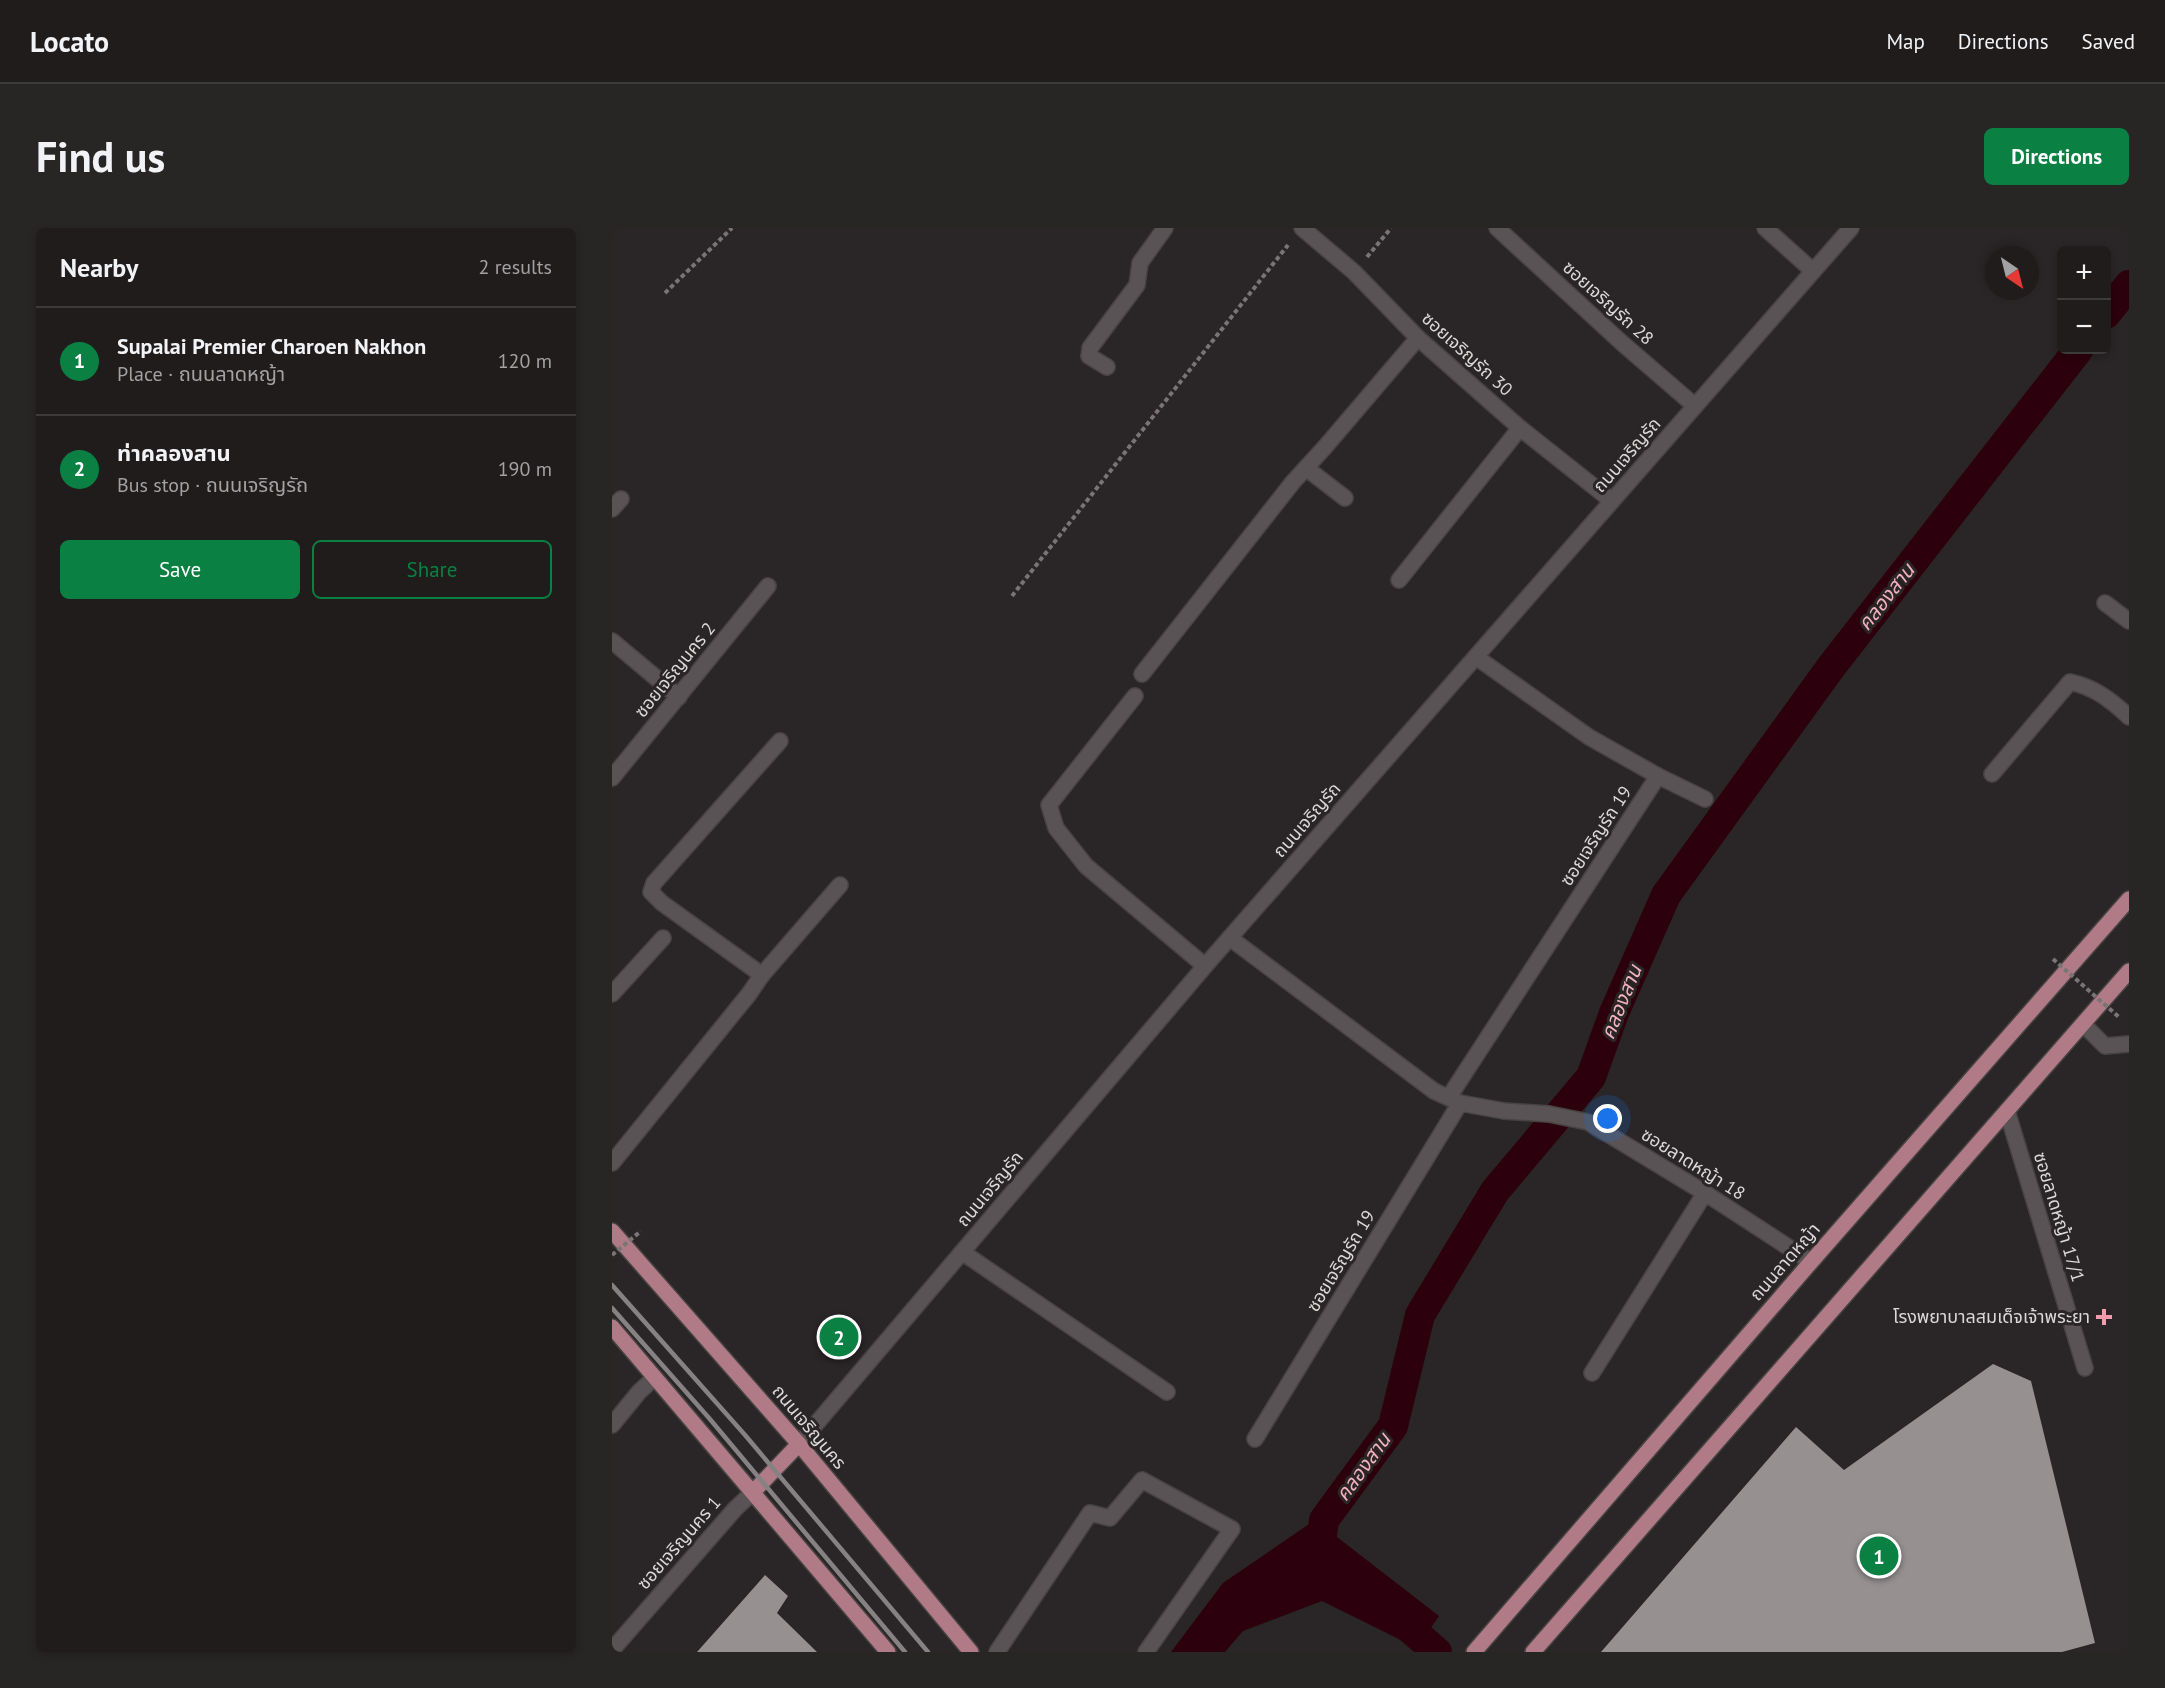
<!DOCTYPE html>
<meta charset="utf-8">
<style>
:root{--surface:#201c1c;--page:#282525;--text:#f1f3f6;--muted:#a2a1a3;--line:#3d3a3b;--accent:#0b8043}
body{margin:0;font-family:"PT Sans","Noto Sans Thai",sans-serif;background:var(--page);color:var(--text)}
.controls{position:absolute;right:18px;top:18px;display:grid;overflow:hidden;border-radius:9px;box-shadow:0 3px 9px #0003}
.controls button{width:54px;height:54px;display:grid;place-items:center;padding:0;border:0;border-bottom:2px solid var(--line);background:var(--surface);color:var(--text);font:30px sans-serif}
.compass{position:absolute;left:1373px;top:18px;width:54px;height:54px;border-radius:50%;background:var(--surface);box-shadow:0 3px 9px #0003;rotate:145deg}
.you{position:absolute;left:996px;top:891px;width:21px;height:21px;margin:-15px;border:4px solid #fff;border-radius:50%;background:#1a73e8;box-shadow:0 0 0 9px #1a73e833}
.badge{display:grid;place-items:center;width:39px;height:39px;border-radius:50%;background:var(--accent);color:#fff;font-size:20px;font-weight:700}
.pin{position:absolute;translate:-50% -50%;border:3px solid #fff;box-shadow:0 2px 6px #0006}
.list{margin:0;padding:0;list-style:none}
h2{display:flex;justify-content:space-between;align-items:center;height:78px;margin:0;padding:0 24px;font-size:26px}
h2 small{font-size:20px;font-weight:400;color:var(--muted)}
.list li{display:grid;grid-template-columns:39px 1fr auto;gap:18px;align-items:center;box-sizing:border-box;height:108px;padding:0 24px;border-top:2px solid var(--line)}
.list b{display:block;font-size:22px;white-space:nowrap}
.list p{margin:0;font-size:20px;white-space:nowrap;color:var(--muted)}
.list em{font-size:20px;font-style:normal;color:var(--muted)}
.actions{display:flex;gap:12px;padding:18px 24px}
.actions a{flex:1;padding:14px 0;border:2px solid var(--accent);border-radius:9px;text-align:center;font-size:21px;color:var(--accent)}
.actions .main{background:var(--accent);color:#fff}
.map{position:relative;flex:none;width:1517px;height:1424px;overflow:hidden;border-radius:9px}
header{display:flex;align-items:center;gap:36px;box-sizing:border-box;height:84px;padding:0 30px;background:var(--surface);border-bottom:2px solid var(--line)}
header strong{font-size:28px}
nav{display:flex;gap:33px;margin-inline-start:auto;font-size:21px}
.intro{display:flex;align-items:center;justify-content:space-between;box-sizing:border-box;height:144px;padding:0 36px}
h1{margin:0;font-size:42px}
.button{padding:15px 27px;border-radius:9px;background:var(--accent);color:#fff;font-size:21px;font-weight:700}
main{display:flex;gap:36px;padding:0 36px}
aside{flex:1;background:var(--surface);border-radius:9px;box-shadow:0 3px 9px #0003}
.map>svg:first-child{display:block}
.water{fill:#2c000d}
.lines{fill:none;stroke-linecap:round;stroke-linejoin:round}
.canal{stroke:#2c000d;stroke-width:30}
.building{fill:#969091}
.minor-casing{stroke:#474343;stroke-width:18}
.major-casing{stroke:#474343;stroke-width:18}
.path{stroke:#797475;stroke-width:4;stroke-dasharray:4.5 3;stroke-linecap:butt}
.minor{stroke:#595355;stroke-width:15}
.major{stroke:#b07b87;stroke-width:15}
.rail{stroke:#868283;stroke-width:4.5}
.path-bridge{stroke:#797475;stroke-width:4;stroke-dasharray:4.5 3;stroke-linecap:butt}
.poi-dot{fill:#f29aae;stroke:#2a2526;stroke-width:2}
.labels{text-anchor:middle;stroke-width:6;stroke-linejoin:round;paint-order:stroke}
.street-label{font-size:18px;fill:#dbd8d8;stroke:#2a2526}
.poi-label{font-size:18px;fill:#dbd8d8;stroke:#2a2526;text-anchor:end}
.water-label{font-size:20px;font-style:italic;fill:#f5b2c0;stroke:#2a2526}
</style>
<header>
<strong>Locato</strong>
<nav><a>Map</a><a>Directions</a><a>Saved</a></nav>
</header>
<div class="intro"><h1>Find us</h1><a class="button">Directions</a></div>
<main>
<aside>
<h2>Nearby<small>2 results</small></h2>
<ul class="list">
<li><span class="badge">1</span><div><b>Supalai Premier Charoen Nakhon</b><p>Place · ถนนลาดหญ้า</p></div><em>120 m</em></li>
<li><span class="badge">2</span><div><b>ท่าคลองสาน</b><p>Bus stop · ถนนเจริญรัถ</p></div><em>190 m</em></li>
</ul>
<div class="actions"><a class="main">Save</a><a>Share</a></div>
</aside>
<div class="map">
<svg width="1517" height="1424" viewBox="0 0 1517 1424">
<rect width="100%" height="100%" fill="#2a2526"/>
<path class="water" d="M703,1292L827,1388L805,1420L710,1373L631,1403L613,1424H559L611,1355Z"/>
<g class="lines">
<g class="canal">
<path d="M1494,86L1517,57"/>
<path d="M706,1338L712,1292L781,1198L808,1087L883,963L979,849L1002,785L1054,667L1219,439L1466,122"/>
<path d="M780,1385L825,1424"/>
</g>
</g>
<g class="building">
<path d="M1381,1136L1419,1153L1483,1415L1450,1424H989L1184,1199L1232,1242Z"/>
<path d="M153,1347L176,1368L165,1385L205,1424H85Z"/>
</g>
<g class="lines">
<defs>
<g id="minor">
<path d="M690,0L742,44L806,110L908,200L1000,273"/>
<path d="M885,0L1010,115L1083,178"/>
<path d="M1153,0L1201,43"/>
<path d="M495,139L477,128L478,120L525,57L528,35L553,0"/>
<path d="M694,240L733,270"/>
<path d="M0,281L9,271"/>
<path d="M787,352L908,200"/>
<path d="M1493,375L1517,393"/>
<path d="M0,413L67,469"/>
<path d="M864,429L977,509L1046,548L1093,571"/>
<path d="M530,446L681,254L713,219L806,110"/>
<path d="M523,468L437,577L444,600L474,638L593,738"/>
<path d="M1380,546L1458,454C1482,459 1499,472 1517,489"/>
<path d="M0,550L156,358"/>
<path d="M618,710L822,863L848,875L892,883L937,886L976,894L1093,965L1199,1034"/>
<path d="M150,747L228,657"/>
<path d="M0,766L51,710"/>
<path d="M1471,796L1493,818L1517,816"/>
<path d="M837,869L1046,548"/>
<path d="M1395,883L1473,1140"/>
<path d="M0,935L137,766L150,747L50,675L39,664L42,655L168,513"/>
<path d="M350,1024L555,1164"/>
<path d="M980,1145L1093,965"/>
<path d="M0,1197L27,1164L42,1150"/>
<path d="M643,1211L848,875"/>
<path d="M187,1216L593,738L1239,0"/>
<path d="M0,1422L123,1281L142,1263"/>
<path d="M385,1424L478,1285L498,1290L530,1252L620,1301L534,1424"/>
</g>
<g id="major">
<path d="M0,1003L187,1216L359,1424"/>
<path d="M0,1099L276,1424"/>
<path d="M142,1263L187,1216"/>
<path d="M862,1424L1199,1034L1517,671"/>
<path d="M921,1424L1517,743"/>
</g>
</defs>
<use href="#minor" class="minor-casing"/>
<use href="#major" class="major-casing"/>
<g class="path">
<path d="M755,29L779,0"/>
<path d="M53,65L120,0"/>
<path d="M400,368L676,17"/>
</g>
<use href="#minor" class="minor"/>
<use href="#major" class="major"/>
<g class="rail">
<path d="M0,1057L133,1207L316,1424"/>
<path d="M0,1080L97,1190L293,1424"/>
</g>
<g class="path-bridge">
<path d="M1441,731L1508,790"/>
<path d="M0,1027L29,1003"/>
</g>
</g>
<path class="poi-dot" d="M1489 1080h6v6h6v6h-6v6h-6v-6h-6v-6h6z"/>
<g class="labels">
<g class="street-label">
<text transform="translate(996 75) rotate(42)" y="6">ซอยเจริญรัถ 28</text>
<text transform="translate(855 126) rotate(42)" y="6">ซอยเจริญรัถ 30</text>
<text transform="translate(1015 227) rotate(-49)" y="6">ถนนเจริญรัถ</text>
<text transform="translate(63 442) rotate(-51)" y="6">ซอยเจริญนคร 2</text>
<text transform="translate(695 592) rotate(-49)" y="6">ถนนเจริญรัถ</text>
<text transform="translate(984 608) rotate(-57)" y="6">ซอยเจริญรัถ 19</text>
<text transform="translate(1081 936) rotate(32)" y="6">ซอยลาดหญ้า 18</text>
<text transform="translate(378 961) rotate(-50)" y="6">ถนนเจริญรัถ</text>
<text transform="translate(1447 989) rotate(73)" y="6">ซอยลาดหญ้า 17/1</text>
<text transform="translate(729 1033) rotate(-59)" y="6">ซอยเจริญรัถ 19</text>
<text transform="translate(1173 1034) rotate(-49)" y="6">ถนนลาดหญ้า</text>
<text transform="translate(197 1199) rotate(50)" y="6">ถนนเจริญนคร</text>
<text transform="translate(67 1315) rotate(-49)" y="6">ซอยเจริญนคร 1</text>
</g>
<g class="poi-label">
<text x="1478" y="1095">โรงพยาบาลสมเด็จเจ้าพระยา</text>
</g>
<g class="water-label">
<text transform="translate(1274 369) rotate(-52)" y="7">คลองสาน</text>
<text transform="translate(1009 774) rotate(-68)" y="7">คลองสาน</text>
<text transform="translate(751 1239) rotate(-54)" y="7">คลองสาน</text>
</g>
</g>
</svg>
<div class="controls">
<button>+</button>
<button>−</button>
</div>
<svg class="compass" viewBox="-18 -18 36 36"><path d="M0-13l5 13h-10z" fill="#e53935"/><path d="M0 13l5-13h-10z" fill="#a2a1a3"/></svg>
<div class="you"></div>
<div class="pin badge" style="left:1267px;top:1328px">1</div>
<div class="pin badge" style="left:227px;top:1109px">2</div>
</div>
</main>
